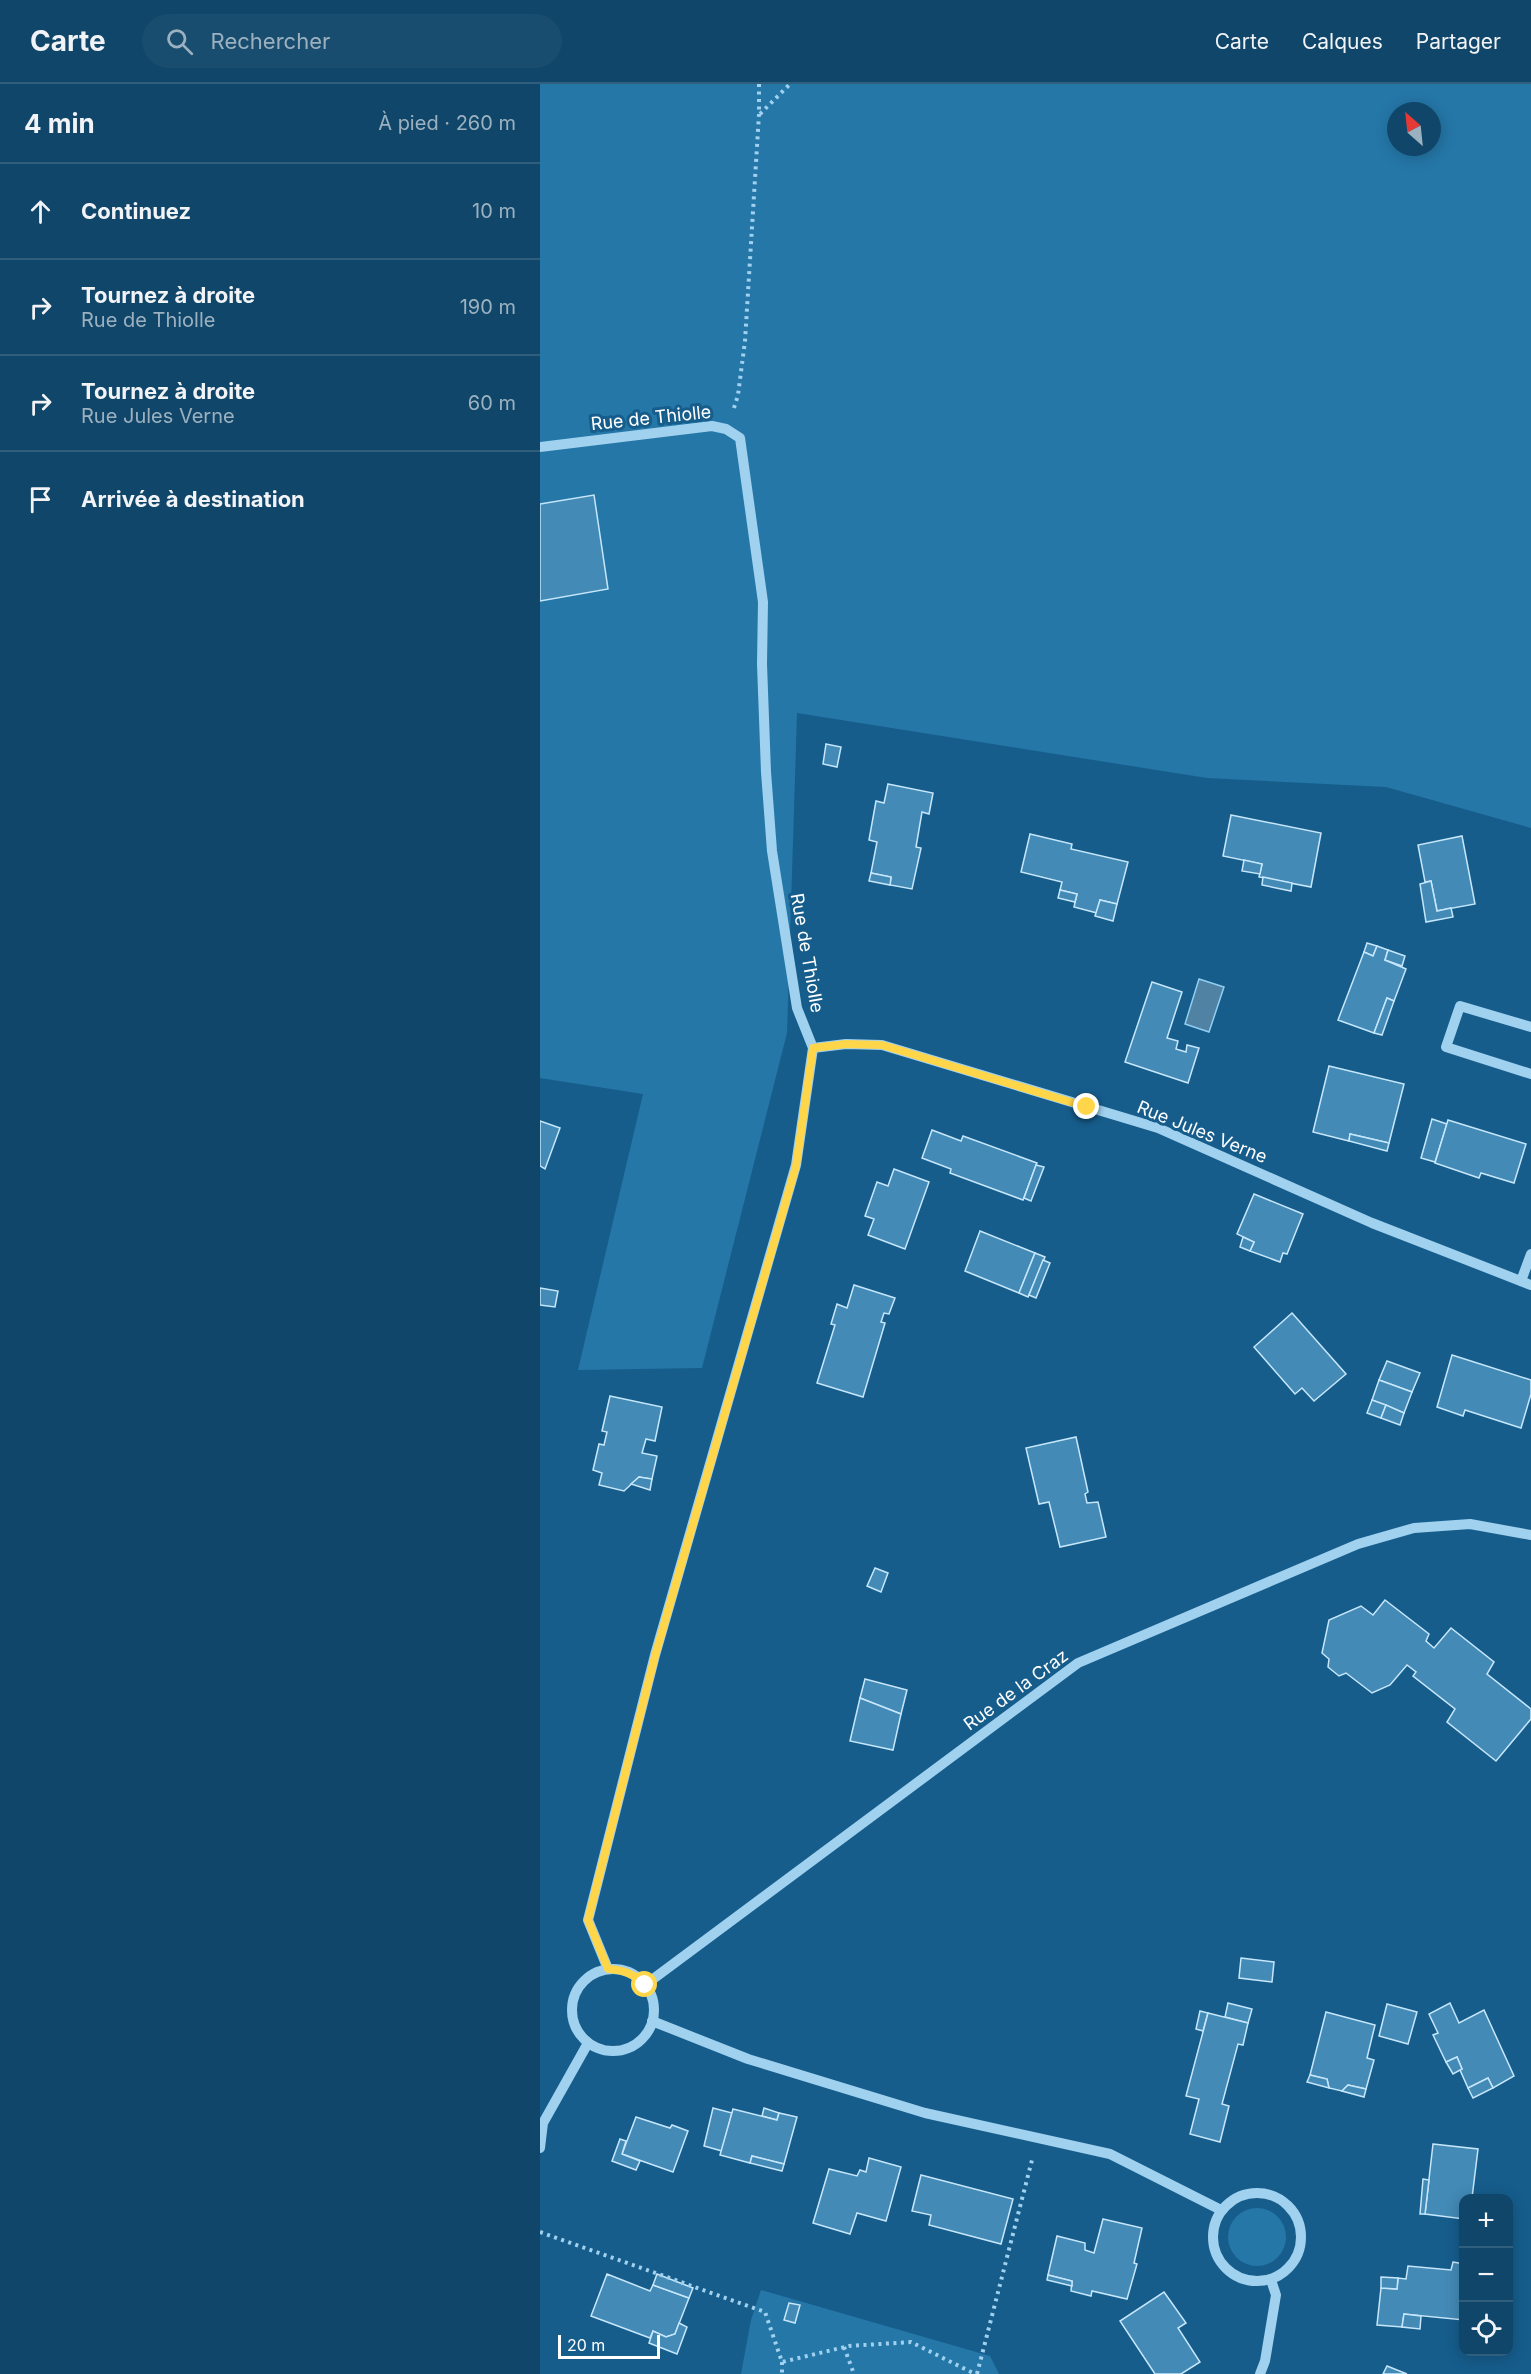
<!DOCTYPE html>
<html lang="fr">
<meta charset="utf-8">
<style>
:root{--surface:#104669;--page:#194d6f;--text:#f1f3f6;--muted:#9cb1c0;--line:#305e7d}
body{margin:0;font-family:Inter,sans-serif;background:var(--page);color:var(--text)}
.controls{position:absolute;right:18px;bottom:18px;display:grid;overflow:hidden;border-radius:12px;box-shadow:0 3px 15px #0003}
.controls button{width:54px;height:54px;display:grid;place-items:center;padding:0;border:0;border-bottom:2px solid var(--line);background:var(--surface);color:var(--text);font:30px sans-serif}
.compass{position:absolute;left:847px;top:18px;width:54px;height:54px;border-radius:50%;background:var(--surface);box-shadow:0 3px 15px #0003;rotate:333deg}
.scale{position:absolute;left:18px;bottom:15px;width:102px;box-sizing:border-box;padding-left:6px;border:3px solid #fff;border-top:0;font-size:16px;line-height:21px;white-space:nowrap;color:#fff;-webkit-text-stroke:4px #165d8c;paint-order:stroke}
.stop{position:absolute;width:18px;height:18px;margin:-14px;border:4px solid #ffd54a;border-radius:50%;background:#fff}
.stop.end{background:#ffd54a;border-color:#fff;box-shadow:0 2px 6px #0008}
.list{margin:0;padding:0;list-style:none}
h2{display:flex;justify-content:space-between;align-items:center;height:78px;margin:0;padding:0 24px;font-size:26px}
h2 small{font-size:20px;font-weight:400;color:var(--muted)}
.list li{display:grid;grid-template-columns:39px 1fr auto;gap:18px;align-items:center;box-sizing:border-box;height:96px;padding:0 24px;border-top:2px solid var(--line)}
.list b{display:block;font-size:22px;white-space:nowrap}
.list p{margin:0;font-size:20px;white-space:nowrap;color:var(--muted)}
.list em{font-size:20px;font-style:normal;color:var(--muted)}
.icon{flex:none;width:33px;height:33px;fill:none;stroke:currentColor;stroke-width:2;stroke-linecap:round;stroke-linejoin:round}
.map{position:relative;flex:none;width:991px;height:2290px;overflow:hidden}
header{display:flex;align-items:center;gap:36px;box-sizing:border-box;height:84px;padding:0 30px;background:var(--surface);border-bottom:2px solid var(--line)}
header strong{font-size:28px}
nav{display:flex;gap:33px;margin-inline-start:auto;font-size:21px}
.search{width:420px;height:54px;background:var(--page);display:flex;align-items:center;gap:15px;box-sizing:border-box;padding:0 21px;border-radius:33px;color:var(--muted);font-size:22px}
main{display:flex}
aside{flex:1;background:var(--surface)}
.map>svg:first-child{display:block}
.green{fill:#2577a8;fill-rule:evenodd}
.water{fill:#4f82a3;stroke:#92cef2;stroke-width:1.5}
.building{fill:#438ab6;stroke:#c6e7fb;stroke-width:1.5}
.lines{fill:none;stroke-linecap:round;stroke-linejoin:round}
.path{stroke:#a0d1ef;stroke-width:4;stroke-dasharray:3 4.5;stroke-linecap:butt}
.minor{stroke:#a0d1ef;stroke-width:10}
.route{stroke:#ffd54a;stroke-width:8}
.labels{text-anchor:middle;stroke-width:6;stroke-linejoin:round;paint-order:stroke}
.street-label{font-size:18px;fill:#fff;stroke:#165d8c}
</style>
<header>
<strong>Carte</strong>
<div class="search"><svg class="icon" aria-label="search" viewBox="0 0 24 24"><circle cx="10" cy="10" r="6"/><path d="M15 15l6 6"/></svg>Rechercher</div>
<nav><a>Carte</a><a>Calques</a><a>Partager</a></nav>
</header>
<main>
<aside>
<h2>4 min<small>À pied · 260 m</small></h2>
<ul class="list">
<li><svg class="icon" aria-label="ahead" viewBox="0 0 24 24"><path d="M12 20V5M6 11l6-6 6 6"/></svg><div><b>Continuez</b></div><em>10 m</em></li>
<li><svg class="icon" aria-label="right" viewBox="0 0 24 24"><path d="M7 20v-9h11M14 6l5 5-5 5"/></svg><div><b>Tournez à droite</b><p>Rue de Thiolle</p></div><em>190 m</em></li>
<li><svg class="icon" aria-label="right" viewBox="0 0 24 24"><path d="M7 20v-9h11M14 6l5 5-5 5"/></svg><div><b>Tournez à droite</b><p>Rue Jules Verne</p></div><em>60 m</em></li>
<li><svg class="icon" aria-label="arrive" viewBox="0 0 24 24"><path d="M6 21V4h12l-3 4 3 4H6"/></svg><div><b>Arrivée à destination</b></div></li>
</ul>
</aside>
<div class="map">
<svg width="991" height="2290" viewBox="0 0 991 2290">
<rect width="100%" height="100%" fill="#165d8c"/>
<g class="green">
<path d="M0,0H991V744L846,703L667,694L257,629L247,949L162,1284L38,1286L103,1010L0,994ZM856,27H892V63H856Z"/>
<circle cx="717" cy="2153" r="29"/>
<path d="M221,2206L450,2272L459,2290H201L211,2236Z"/>
</g>
<path class="water" d="M659,895L684,903L669,948L645,940Z"/>
<g class="building">
<path d="M54,411L68,505L0,517V420Z"/>
<path d="M286,660L301,663L297,683L283,680Z"/>
<path d="M348,700L393,709L389,730L382,728L376,763L381,764L372,805L350,801L351,793L331,789L337,758L329,756L336,717L344,719Z"/>
<path d="M691,731L781,749L771,803L719,793L722,780L683,772Z"/>
<path d="M490,750L532,760L531,765L588,778L577,820L560,816L557,829L534,823L537,810L520,806L522,798L481,788Z"/>
<path d="M922,752L935,820L897,827L891,797L885,798L878,761Z"/>
<path d="M704,776L722,780L720,790L702,787Z"/>
<path d="M331,789L351,793L350,801L329,797Z"/>
<path d="M723,793L752,799L751,807L722,801Z"/>
<path d="M891,797L897,827L911,824L913,833L886,838L880,800Z"/>
<path d="M520,806L537,810L535,818L518,814Z"/>
<path d="M560,816L577,820L573,837L555,832Z"/>
<path d="M827,859L837,862L833,872L824,868Z"/>
<path d="M837,862L848,866L845,876L866,885L854,917L847,914L834,949L798,936L824,868L833,872Z"/>
<path d="M848,866L865,872L862,882L845,876Z"/>
<path d="M612,898L642,908L627,954L638,957L636,965L646,968L647,961L659,964L648,999L585,978Z"/>
<path d="M847,914L854,917L842,951L834,949Z"/>
<path d="M789,982L864,1000L849,1059L810,1050L809,1057L773,1048Z"/>
<path d="M892,1035L907,1040L895,1078L881,1074Z"/>
<path d="M908,1036L986,1060L974,1099L941,1089L939,1094L895,1079Z"/>
<path d="M0,1037L20,1044L5,1085L0,1082Z"/>
<path d="M392,1046L421,1057L423,1052L497,1079L483,1116L410,1089L411,1085L382,1074Z"/>
<path d="M810,1050L849,1059L847,1067L809,1057Z"/>
<path d="M496,1081L504,1083L491,1117L484,1114Z"/>
<path d="M354,1085L389,1098L365,1165L328,1151L334,1135L325,1132L337,1098L348,1102Z"/>
<path d="M714,1110L763,1130L747,1170L743,1169L740,1178L710,1167L714,1158L697,1150Z"/>
<path d="M440,1147L495,1169L479,1209L425,1187Z"/>
<path d="M703,1153L714,1158L710,1167L700,1163Z"/>
<path d="M495,1169L505,1173L488,1213L479,1209Z"/>
<path d="M503,1176L510,1179L496,1214L489,1211Z"/>
<path d="M314,1201L355,1214L349,1230L344,1229L341,1238L345,1239L323,1313L277,1299L295,1241L291,1240L297,1220L307,1224Z"/>
<path d="M0,1204L18,1207L15,1223L0,1221Z"/>
<path d="M752,1229L806,1290L774,1317L762,1304L755,1310L714,1263Z"/>
<path d="M912,1271L991,1296V1310L981,1344L925,1326L923,1332L897,1323Z"/>
<path d="M847,1277L880,1289L872,1308L839,1296Z"/>
<path d="M839,1296L872,1308L864,1329L832,1316Z"/>
<path d="M70,1312L122,1323L115,1357L106,1355L102,1369L117,1372L112,1395L99,1393L84,1407L59,1401L62,1389L53,1386L59,1360L64,1361L67,1348L62,1347Z"/>
<path d="M832,1316L846,1321L841,1334L827,1329Z"/>
<path d="M846,1321L864,1329L860,1341L841,1334Z"/>
<path d="M536,1353L548,1408L545,1410L547,1419L558,1418L566,1453L520,1463L509,1418L499,1420L486,1364Z"/>
<path d="M99,1393L112,1395L110,1406L91,1400Z"/>
<path d="M335,1484L348,1489L341,1508L327,1502Z"/>
<path d="M845,1516L889,1550L886,1557L894,1564L911,1544L954,1578L947,1590L991,1625V1635L956,1677L907,1638L915,1625L873,1592L876,1588L867,1581L850,1601L832,1609L806,1589L799,1592L788,1583L789,1575L782,1569L789,1536L821,1522L833,1531Z"/>
<path d="M325,1595L367,1606L361,1630L320,1614Z"/>
<path d="M320,1614L361,1630L353,1666L310,1657Z"/>
<path d="M701,1874L734,1878L732,1898L699,1894Z"/>
<path d="M688,1919L712,1925L708,1939L685,1933Z"/>
<path d="M910,1919L919,1939L944,1926L974,1992L953,2004L948,1994L928,2004L920,1986L922,1985L917,1973L906,1978L893,1951L898,1949L889,1930Z"/>
<path d="M847,1920L877,1928L868,1960L839,1952Z"/>
<path d="M660,1927L668,1929L663,1947L656,1945Z"/>
<path d="M786,1928L835,1941L827,1974L834,1976L826,2005L808,2001L802,2007L789,2004L787,1995L770,1991Z"/>
<path d="M668,1929L708,1939L703,1961L698,1960L682,2020L689,2022L680,2058L650,2050L659,2015L646,2012Z"/>
<path d="M917,1973L922,1985L913,1990L906,1978Z"/>
<path d="M770,1991L787,1995L789,2004L767,1998Z"/>
<path d="M948,1994L953,2004L933,2014L928,2004Z"/>
<path d="M808,2001L826,2005L824,2013L802,2007Z"/>
<path d="M173,2024L192,2029L182,2067L164,2062Z"/>
<path d="M224,2024L239,2029L237,2036L222,2032Z"/>
<path d="M193,2025L237,2036L239,2029L257,2033L244,2080L212,2072L210,2079L180,2071Z"/>
<path d="M96,2033L130,2044L132,2041L148,2047L133,2088L82,2070Z"/>
<path d="M80,2055L86,2057L82,2070L100,2077L96,2086L72,2077Z"/>
<path d="M893,2060L938,2065L932,2114H924V2135L885,2130Z"/>
<path d="M212,2072L244,2080L242,2087L210,2079Z"/>
<path d="M329,2074L361,2083L346,2137L317,2129L310,2150L273,2139L289,2085L317,2092L320,2086L326,2088Z"/>
<path d="M381,2091L473,2115L461,2160L389,2141L391,2131L372,2127Z"/>
<path d="M883,2095L889,2096L885,2130H880Z"/>
<path d="M563,2135L602,2144L594,2179L597,2180L587,2215L552,2207L551,2212L531,2207L532,2197L508,2191L517,2152L545,2159V2166L554,2169Z"/>
<path d="M913,2178L924,2180V2236L864,2230L862,2243L837,2241L841,2204L857,2205L858,2194L866,2195L868,2182L911,2186Z"/>
<path d="M67,2190L110,2207L113,2201L149,2214L135,2250L126,2253L113,2247L110,2254L51,2232Z"/>
<path d="M117,2190L153,2204L149,2214L113,2201Z"/>
<path d="M508,2191L532,2197V2202L507,2196Z"/>
<path d="M841,2193L858,2194L857,2205L841,2204Z"/>
<path d="M624,2208L646,2239L638,2244L660,2278L641,2290H615L580,2237Z"/>
<path d="M249,2219L260,2221L255,2239L244,2236Z"/>
<path d="M864,2230L881,2232L880,2245L862,2243Z"/>
<path d="M139,2239L147,2243L137,2270L109,2259L113,2247L126,2253L135,2250Z"/>
<path d="M847,2282L867,2290H843Z"/>
</g>
<g class="lines">
<g class="path">
<path d="M220,30L250,0"/>
<path d="M194,324L198,311L205,257L219,30V0"/>
<path d="M0,2148L225,2228L242,2278L309,2262L371,2258L435,2290"/>
<path d="M304,2263L314,2290"/>
<path d="M242,2278V2290"/>
<path d="M437,2290L492,2076"/>
</g>
<g class="minor">
<path d="M0,363L172,342L186,345L200,354L223,518L222,580L226,688L232,767L257,924L273,964L256,1081L115,1571L48,1836L68,1885"/>
<path d="M991,943L920,922L906,963L991,990"/>
<path d="M273,964L306,960L342,961L618,1044L832,1139L991,1201"/>
<path d="M981,1197L991,1170"/>
<circle cx="73" cy="1926" r="41"/>
<path d="M105,1901L538,1579L818,1460L874,1444L930,1440L991,1451"/>
<path d="M112,1937L208,1975L385,2029L570,2070L681,2126"/>
<path d="M0,2064L3,2039L48,1959"/>
<circle cx="717" cy="2153" r="44"/>
<path d="M720,2290L725,2277L736,2211L731,2196"/>
</g>
</g>
<g class="lines">
<path class="route" d="M105,1901C94,1890 84,1886 68,1885L48,1836L115,1572L256,1082L273,964L306,960L342,961L547,1023"/>
</g>
<g class="labels">
<g class="street-label">
<text transform="translate(111 334) rotate(-6)" y="6">Rue de Thiolle</text>
<text transform="translate(267 869) rotate(80)" y="6">Rue de Thiolle</text>
<text transform="translate(662 1048) rotate(22)" y="6">Rue Jules Verne</text>
<text transform="translate(476 1606) rotate(-36)" y="6">Rue de la Craz</text>
</g>
</g>
</svg>
<div class="controls">
<button>+</button>
<button>−</button>
<button><svg class="icon" aria-label="locate" viewBox="0 0 24 24"><circle cx="12" cy="12" r="6"/><path d="M12 2v4M12 18v4M2 12h4M18 12h4"/></svg></button>
</div>
<svg class="compass" viewBox="-18 -18 36 36"><path d="M0-13l5 13h-10z" fill="#e53935"/><path d="M0 13l5-13h-10z" fill="#9cb1c0"/></svg>
<div class="scale">20 m</div>
<div class="stop" style="left:105px;top:1901px"></div>
<div class="stop end" style="left:547px;top:1023px"></div>
</div>
</main>
